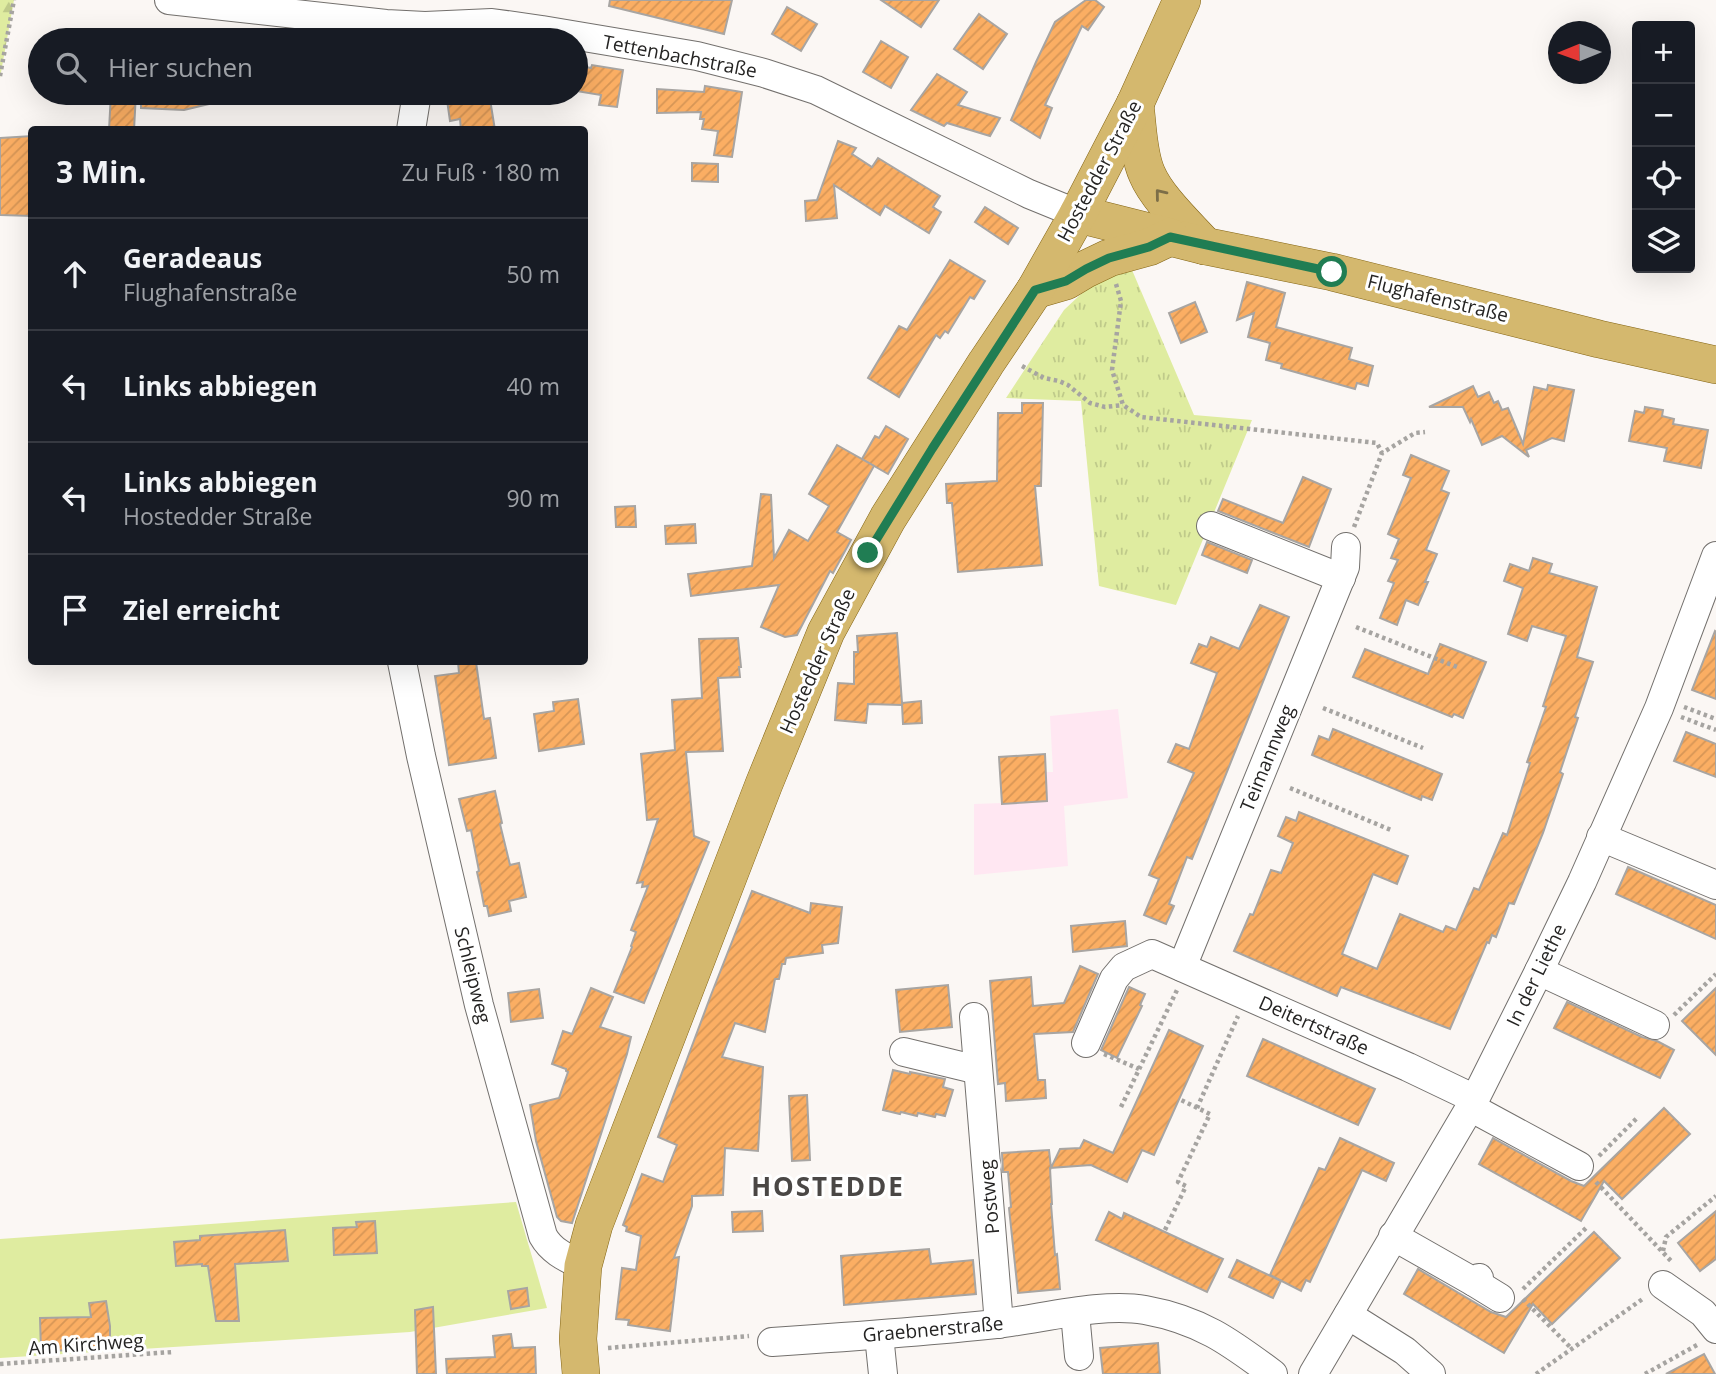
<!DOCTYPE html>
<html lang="de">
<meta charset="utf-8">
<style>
:root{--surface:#171b24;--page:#20242c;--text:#f1f3f6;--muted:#9ea1a6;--line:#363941}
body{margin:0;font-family:"Open Sans",sans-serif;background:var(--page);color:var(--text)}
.controls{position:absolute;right:21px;top:21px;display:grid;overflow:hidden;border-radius:7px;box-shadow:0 7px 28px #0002}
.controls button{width:63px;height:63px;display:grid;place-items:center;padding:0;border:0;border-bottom:2px solid var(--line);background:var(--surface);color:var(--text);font:35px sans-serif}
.compass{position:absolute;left:1548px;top:21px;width:63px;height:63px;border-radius:50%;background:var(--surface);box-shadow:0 7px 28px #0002;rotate:269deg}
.stop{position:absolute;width:21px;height:21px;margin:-16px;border:5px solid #207d53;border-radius:50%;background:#fff}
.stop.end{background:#207d53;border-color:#fff;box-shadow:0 2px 7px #0008}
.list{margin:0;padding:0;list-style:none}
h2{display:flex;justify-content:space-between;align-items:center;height:91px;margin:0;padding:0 28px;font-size:30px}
h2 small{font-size:23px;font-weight:400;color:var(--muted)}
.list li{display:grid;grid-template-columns:46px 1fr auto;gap:21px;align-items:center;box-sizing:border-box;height:112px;padding:0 28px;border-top:2px solid var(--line)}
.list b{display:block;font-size:26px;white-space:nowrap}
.list p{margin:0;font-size:23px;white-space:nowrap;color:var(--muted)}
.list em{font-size:23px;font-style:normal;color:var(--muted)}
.icon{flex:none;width:38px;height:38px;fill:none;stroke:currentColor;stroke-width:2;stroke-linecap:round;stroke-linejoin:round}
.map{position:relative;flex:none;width:1716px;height:1374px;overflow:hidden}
.search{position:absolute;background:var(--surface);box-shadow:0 7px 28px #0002;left:28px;top:28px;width:560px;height:77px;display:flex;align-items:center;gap:18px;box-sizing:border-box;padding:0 24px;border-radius:38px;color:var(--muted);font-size:26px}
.panel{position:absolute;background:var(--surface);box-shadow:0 7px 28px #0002;left:28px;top:126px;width:560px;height:539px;border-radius:7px}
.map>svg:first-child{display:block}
.education{fill:#ffe7f2}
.green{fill:#dfeca0}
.forest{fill:url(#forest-firs)}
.park{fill:url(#park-tufts)}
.building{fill:url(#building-hatch);stroke:#a8a5a2;stroke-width:2}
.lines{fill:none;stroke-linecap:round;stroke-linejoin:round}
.minor-casing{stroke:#73706d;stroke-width:30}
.major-casing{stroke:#846515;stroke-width:38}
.path{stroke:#a6a4a1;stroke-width:4.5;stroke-dasharray:3.5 3.5;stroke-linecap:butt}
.minor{stroke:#fff;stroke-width:28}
.major{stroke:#d4b86e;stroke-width:37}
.oneway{stroke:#7c6e48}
.route{stroke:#207d53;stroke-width:9}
.labels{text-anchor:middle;stroke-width:6;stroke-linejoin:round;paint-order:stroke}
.street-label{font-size:19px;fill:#252423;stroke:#fff}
.district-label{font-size:26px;font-weight:bold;letter-spacing:2px;fill:#4a4745;stroke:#fff}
</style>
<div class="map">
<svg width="1716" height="1374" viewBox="0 0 1716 1374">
<defs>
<pattern id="forest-firs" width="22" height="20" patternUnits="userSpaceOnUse" patternTransform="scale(1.75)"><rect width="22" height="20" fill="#dfeca0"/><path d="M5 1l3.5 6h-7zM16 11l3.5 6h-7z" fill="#bfca8a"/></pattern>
<pattern id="park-tufts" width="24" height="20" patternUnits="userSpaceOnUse" patternTransform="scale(1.75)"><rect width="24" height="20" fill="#dfeca0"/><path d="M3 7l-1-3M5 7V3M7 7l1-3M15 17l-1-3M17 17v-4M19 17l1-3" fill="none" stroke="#bfca8a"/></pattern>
<pattern id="building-hatch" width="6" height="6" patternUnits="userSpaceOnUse" patternTransform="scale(1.75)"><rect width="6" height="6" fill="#fbae63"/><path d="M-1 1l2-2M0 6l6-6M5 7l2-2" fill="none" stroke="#d79656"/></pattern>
</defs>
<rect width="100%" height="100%" fill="#fbf7f4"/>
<path class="education" d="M1118,709L1128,798L1064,806L1068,866L974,875V804L1002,803L999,757L1045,754L1046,772H1053L1050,716Z"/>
<path class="green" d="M516,1202L547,1308L410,1332L0,1358V1239Z"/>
<path class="forest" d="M0,0H14L0,78Z"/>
<path class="park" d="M1132,270L1194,415L1252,420L1176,605L1099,586L1081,401L1006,398L1064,310L1081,294L1104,279Z"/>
<g class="building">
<path d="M610,0H732L724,34L609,6Z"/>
<path d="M881,0H939L921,27Z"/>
<path d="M1086,0H1095L1104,7L1088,30L1082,26L1045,105L1052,108L1040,138L1011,120L1036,62L1055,22Z"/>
<path d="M787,7L817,24L801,51L772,34Z"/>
<path d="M979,14L1007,34L983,69L954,49Z"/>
<path d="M881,41L908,57L891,88L863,72Z"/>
<path d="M576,65L591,68L592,65L623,70L617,107L599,105L601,95L576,91Z"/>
<path d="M937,74L967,92L958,105L1000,118L990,136L947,123L944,126L911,110Z"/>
<path d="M705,86L742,92L732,157L714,155L718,131L702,129L704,119H700L701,112L657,113V89L704,92Z"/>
<path d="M111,93H136L134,130H109Z"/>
<path d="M141,93H225L226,100L184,110L141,108Z"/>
<path d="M446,93H489L495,130H461L460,119L450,121Z"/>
<path d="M32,136V216L0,215V138Z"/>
<path d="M838,141L856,148L852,154L872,167L878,158L940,196L933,207L941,212L929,233L885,206L880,215L834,185L837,218L806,221L805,201L817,200Z"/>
<path d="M692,163L718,164V182L692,181Z"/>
<path d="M985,207L1018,228L1008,244L975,222Z"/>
<path d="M950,260L985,281L974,299L970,297L948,333L945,331L940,338L936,335L899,397L868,378L899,326L907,330Z"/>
<path d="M1247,282L1285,293L1276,327L1352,348L1349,359L1373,366L1368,386L1357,383L1355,389L1281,368L1282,364L1266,360L1270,343L1248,337L1254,313L1237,320Z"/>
<path d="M1195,302L1207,332L1181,343L1169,313Z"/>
<path d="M1548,385L1574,390L1564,441L1552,438L1526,450L1529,457L1502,436L1482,445L1471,419L1470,422L1463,407H1429L1473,386L1478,397L1489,392L1494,403L1498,401L1502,410L1508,408L1523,444L1534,387L1547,390Z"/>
<path d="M1022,403H1043L1041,486H1035L1042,565L958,572L952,503H947L946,484L997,481L998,413H1022Z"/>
<path d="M1645,407L1663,410L1662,416L1674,419L1673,424L1708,430L1701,468L1664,461L1667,448L1629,441L1635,411L1644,413Z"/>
<path d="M886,426L908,439L888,474L862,459L875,436L879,438Z"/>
<path d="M837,445L874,466L837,532L851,540L833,573L830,571L797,635L785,637L761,627L779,585L691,596L688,574L752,566L761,494L771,495L774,558L789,530L808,541L829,506L809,494Z"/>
<path d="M1411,455L1449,471L1441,490L1449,493L1426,550L1437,554L1425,582H1428L1418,605L1406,600L1397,625L1380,618L1394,583L1388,581L1398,560L1391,558L1399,539L1388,534L1411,478L1403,475Z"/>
<path d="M1303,477L1331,489L1309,547L1218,511L1223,499L1283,523Z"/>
<path d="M635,506L636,527H616L615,507Z"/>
<path d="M695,524L696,543L666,544L665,526Z"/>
<path d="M1207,542L1252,560L1247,573L1202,555Z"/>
<path d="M1533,558L1552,564L1549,573L1597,587L1577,657L1593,662L1575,717L1578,718L1560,772L1563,774L1543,833L1514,904L1509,903L1496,937L1492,935L1489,943L1487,942L1450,1029L1341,987L1337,996L1234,951L1250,914L1253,915L1271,870L1281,873L1293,843L1278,836L1286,817L1296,821L1299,812L1408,856L1397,884L1373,874L1342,954L1377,969L1400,914L1443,932L1446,926L1456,930L1474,888L1479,890L1503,833L1507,835L1530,763L1527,762L1546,707L1543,706L1566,636L1532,626L1527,641L1508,634L1523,588L1504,581L1510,564L1529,571Z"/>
<path d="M1260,605L1289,617L1192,859L1187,857L1169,904L1174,906L1166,924L1144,915L1159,879L1149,875L1194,773L1168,762L1176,744L1189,749L1217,673L1191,663L1199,644L1207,647L1211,637L1239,649Z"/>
<path d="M1715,631L1716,632V699L1692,690Z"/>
<path d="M897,633L902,703L921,701L922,723L903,724L902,705L868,704L866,723L835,720L838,683L854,684V652H858L857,636Z"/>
<path d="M738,638L741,667H739L740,677L718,678L723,751L686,752L694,836L709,842L644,1003L614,992L632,947L631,946L636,932L631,930L648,886L642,887L643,882L637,883L658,819L647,820L641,754L675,750L672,700L702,698L699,639Z"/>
<path d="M1440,644L1486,662L1463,718L1454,714L1452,717L1353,677L1365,649L1428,674Z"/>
<path d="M458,662H476L484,719L490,718L496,758L449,765L435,676L459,673Z"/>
<path d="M578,699L584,744L539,751L534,714L554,711L553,702Z"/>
<path d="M1333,729L1442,774L1432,800L1422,796L1421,800L1312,755L1319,736L1329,740Z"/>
<path d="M1686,732L1716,744V777L1674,761Z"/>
<path d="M1045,754L1047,801L1002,804L999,757Z"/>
<path d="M495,791L502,823L500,824L510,865L519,863L526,897L509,901L511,911L489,916L487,906H484L481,890L477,872L479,871L471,830L467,831L459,799Z"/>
<path d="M1628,867L1716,905V939L1616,894Z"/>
<path d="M752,891L810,913L811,903L842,907L838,943L822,945L823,953L786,958L785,964H782L779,979H775L765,1032L735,1023L722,1057L763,1067L758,1151L725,1148L723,1195L692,1196V1206L674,1258L679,1257L670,1331L628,1325L629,1320L616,1319L622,1268L636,1270L641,1236L626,1231L627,1227L623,1225L642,1174L663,1182L670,1163L677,1145L658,1137L711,995Z"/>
<path d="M1125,921L1127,946L1073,952L1071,926Z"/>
<path d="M1080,966L1098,974L1073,1032L1034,1034L1038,1080H1045L1046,1098L1006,1101L1005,1083L998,1084L990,981L1031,977L1033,1006L1064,1003Z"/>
<path d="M948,985L952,1027L900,1032L896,990Z"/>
<path d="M1129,987L1145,994L1140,1005L1142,1006L1117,1058L1101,1050Z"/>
<path d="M591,988L613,997L600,1027L631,1037L627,1054L572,1223L561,1221L557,1217L536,1141L530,1105L559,1098L568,1072L566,1071V1069L552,1064L563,1031L572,1034Z"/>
<path d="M1716,988V1055L1682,1021Z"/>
<path d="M539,989L543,1018L511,1022L508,993Z"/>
<path d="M1567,1002L1642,1037L1657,1041L1674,1050L1660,1078L1554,1028Z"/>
<path d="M1169,1030L1203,1046L1154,1155L1142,1150L1127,1182L1091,1165L1050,1168L1052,1204H1051L1055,1255L1057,1254L1060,1289L1018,1293L1009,1208L1011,1207L1008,1172H1003L1002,1153L1049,1150L1051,1168L1060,1149L1080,1148L1084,1140L1113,1153Z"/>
<path d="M1263,1039L1375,1089L1358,1125L1247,1076Z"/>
<path d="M893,1070L910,1074V1072L945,1079L943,1087L953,1090L945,1116L936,1114L935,1117L918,1113L917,1116L901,1112L900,1114L883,1110Z"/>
<path d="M807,1095L810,1160L792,1161L789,1096Z"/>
<path d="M1664,1108L1690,1134L1622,1199L1604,1181L1581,1221L1479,1164L1493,1138L1571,1181L1584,1186Z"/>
<path d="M1340,1138L1394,1163L1386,1181L1362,1170L1310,1282L1306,1280L1301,1291L1270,1275L1319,1168L1325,1170Z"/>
<path d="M762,1211L763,1231L733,1232L732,1212Z"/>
<path d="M1716,1211V1259L1700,1271L1678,1243Z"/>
<path d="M1109,1212L1122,1219L1124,1213L1223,1259L1207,1292L1096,1240Z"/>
<path d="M375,1221L377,1253L334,1255L333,1228L357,1227L356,1222Z"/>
<path d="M285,1230L288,1261L235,1264L239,1321H216L208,1266H202V1264L176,1266L174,1242L200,1240V1236Z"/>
<path d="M1594,1232L1620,1258L1552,1324L1533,1304L1504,1353L1404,1294L1418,1269L1491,1312L1506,1317Z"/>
<path d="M929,1249L931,1264L973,1260L976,1294L844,1305L841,1256Z"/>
<path d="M1237,1260L1281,1281L1273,1298L1229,1277Z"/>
<path d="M527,1288L529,1306L511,1309L508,1291Z"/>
<path d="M106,1301L110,1326V1347L75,1348V1350L41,1351L40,1318L91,1317L89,1303Z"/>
<path d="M433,1307L436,1374H417L415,1310Z"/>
<path d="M511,1334L513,1348L535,1347L536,1374H447L446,1359L495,1357L493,1336Z"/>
<path d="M1158,1343L1160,1374H1103L1100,1348Z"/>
<path d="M1704,1354L1715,1374H1666Z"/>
</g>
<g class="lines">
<defs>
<g id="minor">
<path d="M169,0L386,24L425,26L492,23L542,30L697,56L764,73L816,90L1029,194L1078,214"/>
<path d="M411,130L417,93"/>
<path d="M1211,526L1341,578"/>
<path d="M402,662L421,756L479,1005L543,1236C552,1252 567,1258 583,1266"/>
<path d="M1601,837L1716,885"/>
<path d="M1182,967L1345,567L1346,547"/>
<path d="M1539,971L1655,1025"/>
<path d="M974,1017L999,1324"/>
<path d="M1086,1043L1114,979L1124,967L1152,954L1408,1067L1475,1099"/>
<path d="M904,1052L978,1070"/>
<path d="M1470,1107L1579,1166"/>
<path d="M1393,1236L1474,1282L1479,1278"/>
<path d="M1474,1282L1500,1298"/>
<path d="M1663,1285L1703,1313L1716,1329"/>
<path d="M1075,1313L1079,1356"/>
<path d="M1348,1315L1405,1351L1431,1374"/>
<path d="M879,1335L883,1374"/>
<path d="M772,1342C847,1337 922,1332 996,1324C1041,1319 1102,1302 1145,1310C1200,1320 1229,1341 1273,1374"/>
<path d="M1313,1374L1475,1099L1539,971L1582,882L1659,708L1716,556"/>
</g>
<g id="major">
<path d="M1135,104C1138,126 1138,154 1147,174C1157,198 1187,226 1205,246"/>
<path d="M1078,214L1205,246L1332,272L1599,339L1716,365"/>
<path d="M1035,290L1066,281L1086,269L1109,258L1149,247L1170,237"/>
<path d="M581,1374L578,1339L583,1266L594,1225L764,784L826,632L888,518L986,363L1035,290L1078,214L1135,104L1182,0"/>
</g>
</defs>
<use href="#minor" class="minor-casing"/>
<use href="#major" class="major-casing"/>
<g class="path">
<path d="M0,76L14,0"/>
<path d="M1116,284L1121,301L1112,370L1123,405L1141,417L1377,443L1382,453"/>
<path d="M1022,366L1044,378L1059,381L1068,385L1090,403L1105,407L1123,405"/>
<path d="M1354,527L1382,453L1415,433L1425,432"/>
<path d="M1356,627L1457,667"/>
<path d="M1684,707L1716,719"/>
<path d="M1323,708L1423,748"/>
<path d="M1681,717L1716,730"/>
<path d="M1290,788L1391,830"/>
<path d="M1674,1015L1716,974"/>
<path d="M1104,1054L1139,1069"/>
<path d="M1121,1107L1177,990"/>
<path d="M1197,1108L1238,1016"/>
<path d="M1599,1156L1637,1118"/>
<path d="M1596,1182L1672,1262"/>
<path d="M1165,1230L1186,1186L1178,1182L1210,1114L1181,1100"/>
<path d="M1663,1251L1666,1237L1716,1196"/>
<path d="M1523,1289L1586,1228"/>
<path d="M1523,1299L1572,1349"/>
<path d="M608,1348L749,1336"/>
<path d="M0,1364L173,1352"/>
<path d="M1536,1374L1644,1298"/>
<path d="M1645,1374L1697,1345"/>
</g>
<use href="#minor" class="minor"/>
<use href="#major" class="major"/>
</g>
<defs><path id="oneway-chevron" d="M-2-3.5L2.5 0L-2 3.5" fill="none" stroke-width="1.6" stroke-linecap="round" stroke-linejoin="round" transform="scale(1.75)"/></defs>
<use class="oneway" href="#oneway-chevron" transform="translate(1160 194) rotate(-129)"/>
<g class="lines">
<path class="route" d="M868,553L932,449L1035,290L1066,281L1086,269L1109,258L1149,247L1170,237L1332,272"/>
</g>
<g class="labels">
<g class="street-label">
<text transform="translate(680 56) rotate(11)" y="7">Tettenbachstraße</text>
<text transform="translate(1099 171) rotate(-62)" y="7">Hostedder Straße</text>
<text transform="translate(1438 298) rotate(14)" y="7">Flughafenstraße</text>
<text transform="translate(817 661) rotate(-66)" y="7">Hostedder Straße</text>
<text transform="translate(1267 758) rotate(-68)" y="7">Teimannweg</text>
<text transform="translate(473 975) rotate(76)" y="7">Schleipweg</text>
<text transform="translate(1536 975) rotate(-64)" y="7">In der Liethe</text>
<text transform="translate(1314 1025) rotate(24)" y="7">Deitertstraße</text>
<text transform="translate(989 1197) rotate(-95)" y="7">Postweg</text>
<text transform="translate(933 1329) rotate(-5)" y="7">Graebnerstraße</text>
<text transform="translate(86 1344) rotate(-4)" y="7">Am Kirchweg</text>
</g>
<g class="district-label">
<text x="828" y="1196">HOSTEDDE</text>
</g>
</g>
</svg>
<div class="controls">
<button>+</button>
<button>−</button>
<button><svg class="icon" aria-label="locate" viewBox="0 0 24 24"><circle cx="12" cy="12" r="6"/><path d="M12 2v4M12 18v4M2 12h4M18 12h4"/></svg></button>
<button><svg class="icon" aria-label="layers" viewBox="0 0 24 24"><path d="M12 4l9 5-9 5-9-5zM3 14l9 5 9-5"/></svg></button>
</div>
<svg class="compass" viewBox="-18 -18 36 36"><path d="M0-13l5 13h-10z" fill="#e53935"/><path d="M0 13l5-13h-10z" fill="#9ea1a6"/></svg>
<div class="stop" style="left:1332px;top:272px"></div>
<div class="stop end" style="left:868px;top:553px"></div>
<div class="search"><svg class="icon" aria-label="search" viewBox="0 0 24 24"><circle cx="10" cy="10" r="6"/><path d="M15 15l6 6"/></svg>Hier suchen</div>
<section class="panel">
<h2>3 Min.<small>Zu Fuß · 180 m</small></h2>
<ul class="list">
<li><svg class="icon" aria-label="ahead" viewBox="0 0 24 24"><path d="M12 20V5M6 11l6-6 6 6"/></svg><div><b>Geradeaus</b><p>Flughafenstraße</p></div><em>50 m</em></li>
<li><svg class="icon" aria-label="left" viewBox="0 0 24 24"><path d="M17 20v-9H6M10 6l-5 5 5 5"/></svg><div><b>Links abbiegen</b></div><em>40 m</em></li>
<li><svg class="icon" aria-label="left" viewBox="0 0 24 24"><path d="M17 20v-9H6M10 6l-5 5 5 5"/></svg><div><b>Links abbiegen</b><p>Hostedder Straße</p></div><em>90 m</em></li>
<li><svg class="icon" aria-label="arrive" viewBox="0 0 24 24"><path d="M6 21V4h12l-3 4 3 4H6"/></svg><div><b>Ziel erreicht</b></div></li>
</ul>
</section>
</div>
